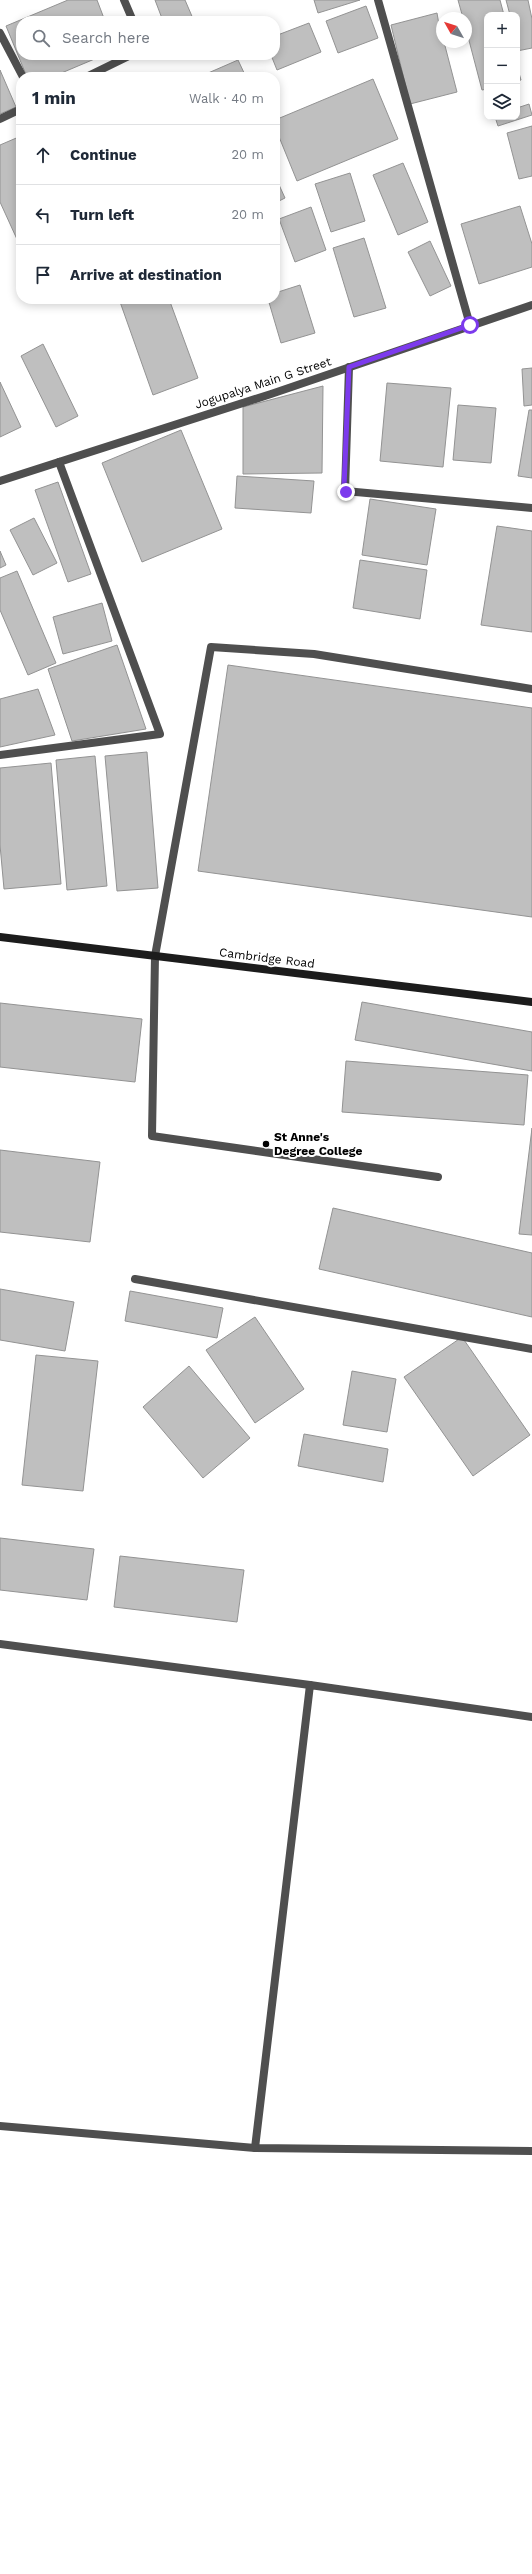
<!DOCTYPE html>
<meta charset="utf-8">
<style>
:root{--surface:#fff;--page:#f2f2f3;--text:#1f2937;--muted:#747a83;--line:#e0e1e3}
body{margin:0;font-family:"Work Sans",sans-serif;background:var(--page);color:var(--text)}
.controls{position:absolute;right:12px;top:12px;display:grid;overflow:hidden;border-radius:8px;box-shadow:0 2px 10px #0003}
.controls button{width:36px;height:36px;display:grid;place-items:center;padding:0;border:0;border-bottom:1px solid var(--line);background:var(--surface);color:var(--text);font:20px sans-serif}
.compass{position:absolute;left:436px;top:12px;width:36px;height:36px;border-radius:50%;background:var(--surface);box-shadow:0 2px 10px #0003;rotate:309deg}
.stop{position:absolute;width:12px;height:12px;margin:-9px;border:3px solid #7c3aed;border-radius:50%;background:#fff}
.stop.end{background:#7c3aed;border-color:#fff;box-shadow:0 1px 4px #0008}
.list{margin:0;padding:0;list-style:none}
h2{display:flex;justify-content:space-between;align-items:center;height:52px;margin:0;padding:0 16px;font-size:17px}
h2 small{font-size:13px;font-weight:400;color:var(--muted)}
.list li{display:grid;grid-template-columns:26px 1fr auto;gap:12px;align-items:center;box-sizing:border-box;height:60px;padding:0 16px;border-top:1px solid var(--line)}
.list b{display:block;font-size:15px;white-space:nowrap}
.list em{font-size:13px;font-style:normal;color:var(--muted)}
.icon{flex:none;width:22px;height:22px;fill:none;stroke:currentColor;stroke-width:2;stroke-linecap:round;stroke-linejoin:round}
.map{position:relative;flex:none;width:532px;height:2574px;overflow:hidden}
.search{position:absolute;background:var(--surface);box-shadow:0 2px 10px #0003;left:16px;top:16px;width:264px;height:44px;display:flex;align-items:center;gap:10px;box-sizing:border-box;padding:0 14px;border-radius:16px;color:var(--muted);font-size:15px}
.panel{position:absolute;background:var(--surface);box-shadow:0 2px 10px #0003;left:16px;top:72px;width:264px;height:232px;border-radius:16px}
.map>svg:first-child{display:block}
.building{fill:#bfbfbf;stroke:#939393}
.lines{fill:none;stroke-linecap:round;stroke-linejoin:round}
.lane{stroke:#4f4f4f;stroke-width:8}
.street{stroke:#4f4f4f;stroke-width:8}
.secondary{stroke:#1c1c1c;stroke-width:8}
.route{stroke:#7c3aed;stroke-width:5}
.poi-dot{fill:#000;stroke:#fff;stroke-width:1.5}
.labels{text-anchor:middle;stroke-width:4;stroke-linejoin:round;paint-order:stroke}
.street-label{font-size:12px;fill:#000;stroke:#fff}
.poi-label{font-size:12px;font-weight:bold;fill:#000;stroke:#fff;text-anchor:start}
</style>
<div class="map">
<svg width="532" height="2574" viewBox="0 0 532 2574">
<rect width="100%" height="100%" fill="#fff"/>
<g class="building">
<path d="M68,0H97L105,21H21V55H104L52,77H27L6,26Z"/>
<path d="M155,0H185L194,21H163Z"/>
<path d="M314,0H360L318,13Z"/>
<path d="M458,0H500L504,15H487V89L482,90L466,29V18H463Z"/>
<path d="M506,0H528L532,19V48L517,51V15H510Z"/>
<path d="M366,6L378,38L338,53L326,21Z"/>
<path d="M437,13L442,42H444L457,92L410,104L391,25Z"/>
<path d="M309,23L321,52L277,70L271,55H275V36Z"/>
<path d="M238,60L246,77H199Z"/>
<path d="M517,66L521,80L517,81Z"/>
<path d="M0,70L16,107L0,114Z"/>
<path d="M373,79L398,139L297,181L275,127V120Z"/>
<path d="M529,104L532,115L498,126L495,117H517V108Z"/>
<path d="M532,126V176L519,179L507,133Z"/>
<path d="M21,136V248L0,202V145Z"/>
<path d="M403,163L428,222L398,235L373,175Z"/>
<path d="M350,173L365,221L331,232L315,184Z"/>
<path d="M275,176L285,198L275,203Z"/>
<path d="M520,206L532,244V267L479,284L461,224Z"/>
<path d="M311,207L326,250L295,262L279,219Z"/>
<path d="M364,238L386,308L354,317L333,248Z"/>
<path d="M430,241L451,286L430,296L408,252Z"/>
<path d="M300,285L315,333L281,343L268,299H275V293Z"/>
<path d="M119,299H169L198,378L153,395Z"/>
<path d="M43,344L78,416L56,427L21,356Z"/>
<path d="M532,368V405L524,406L522,369Z"/>
<path d="M0,382L21,427L0,437Z"/>
<path d="M387,383L451,388L443,467L380,461Z"/>
<path d="M323,386L322,473L243,474V407Z"/>
<path d="M458,405L496,408L491,463L453,460Z"/>
<path d="M529,410H532V478L518,476Z"/>
<path d="M181,430L222,529L142,562L102,463Z"/>
<path d="M237,476L314,481L311,513L235,508Z"/>
<path d="M58,482L91,574L68,582L35,490Z"/>
<path d="M370,499L436,509L427,565L362,555Z"/>
<path d="M34,518L57,563L33,575L10,530Z"/>
<path d="M497,526L532,531V632L481,625Z"/>
<path d="M0,551L6,565L0,568Z"/>
<path d="M360,560L427,570L420,619L353,608Z"/>
<path d="M17,571L56,663L28,675L0,610V578Z"/>
<path d="M102,603L112,641L63,654L53,617Z"/>
<path d="M117,645L146,729L72,741L48,669Z"/>
<path d="M228,665L532,708V917L198,871Z"/>
<path d="M38,689L55,735L0,747V699Z"/>
<path d="M147,752L158,888L117,891L105,756Z"/>
<path d="M95,756L107,886L67,890L56,760Z"/>
<path d="M51,763L61,884L4,889L0,845V768Z"/>
<path d="M362,1002L532,1032V1071L355,1040Z"/>
<path d="M0,1003L142,1019L135,1082L0,1067Z"/>
<path d="M346,1061L528,1075L524,1125L342,1112Z"/>
<path d="M532,1128V1235L519,1234Z"/>
<path d="M0,1150L100,1162L90,1242L0,1232Z"/>
<path d="M333,1208L532,1253V1317L319,1269Z"/>
<path d="M0,1289L74,1302L65,1351L0,1340Z"/>
<path d="M130,1291L223,1308L217,1338L125,1321Z"/>
<path d="M255,1317L304,1389L255,1423L206,1350Z"/>
<path d="M462,1337L530,1435L473,1476L404,1377Z"/>
<path d="M36,1355L98,1361L83,1491L22,1485Z"/>
<path d="M189,1366L250,1438L203,1478L143,1407Z"/>
<path d="M352,1371L396,1379L387,1432L343,1425Z"/>
<path d="M304,1434L388,1449L383,1482L298,1466Z"/>
<path d="M0,1538L94,1549L87,1600L0,1590Z"/>
<path d="M120,1556L244,1570L237,1622L114,1607Z"/>
</g>
<g class="lines">
<g class="lane">
<path d="M438,1177L152,1136L155,956L211,647L314,654L532,689"/>
<path d="M135,1279L532,1349"/>
<path d="M0,1644L310,1685"/>
<path d="M532,1717L310,1685L255,2148L532,2151"/>
<path d="M0,2126L255,2148"/>
</g>
<g class="street">
<path d="M124,0L133,21"/>
<path d="M378,0L470,325"/>
<path d="M0,33L23,77"/>
<path d="M86,77L131,55"/>
<path d="M0,119L21,109"/>
<path d="M349,367L345,491L532,508"/>
<path d="M0,481L271,394L532,305"/>
<path d="M0,755L160,734L59,462"/>
</g>
<path class="secondary" d="M0,937L532,1002"/>
</g>
<g class="lines">
<path class="route" d="M346,492L344,487L349,367L470,325"/>
</g>
<circle class="poi-dot" cx="266" cy="1144" r="4"/>
<g class="labels">
<g class="street-label">
<text transform="translate(263 383) rotate(-18)" y="4">Jogupalya Main G Street</text>
<text transform="translate(267 958) rotate(7)" y="4">Cambridge Road</text>
</g>
<g class="poi-label">
<text x="274" y="1141">St Anne's<tspan x="274" dy="14">Degree College</tspan></text>
</g>
</g>
</svg>
<div class="controls">
<button>+</button>
<button>−</button>
<button><svg class="icon" aria-label="layers" viewBox="0 0 24 24"><path d="M12 4l9 5-9 5-9-5zM3 14l9 5 9-5"/></svg></button>
</div>
<svg class="compass" viewBox="-18 -18 36 36"><path d="M0-13l5 13h-10z" fill="#e53935"/><path d="M0 13l5-13h-10z" fill="#747a83"/></svg>
<div class="stop" style="left:470px;top:325px"></div>
<div class="stop end" style="left:346px;top:492px"></div>
<div class="search"><svg class="icon" aria-label="search" viewBox="0 0 24 24"><circle cx="10" cy="10" r="6"/><path d="M15 15l6 6"/></svg>Search here</div>
<section class="panel">
<h2>1 min<small>Walk · 40 m</small></h2>
<ul class="list">
<li><svg class="icon" aria-label="ahead" viewBox="0 0 24 24"><path d="M12 20V5M6 11l6-6 6 6"/></svg><div><b>Continue</b></div><em>20 m</em></li>
<li><svg class="icon" aria-label="left" viewBox="0 0 24 24"><path d="M17 20v-9H6M10 6l-5 5 5 5"/></svg><div><b>Turn left</b></div><em>20 m</em></li>
<li><svg class="icon" aria-label="arrive" viewBox="0 0 24 24"><path d="M6 21V4h12l-3 4 3 4H6"/></svg><div><b>Arrive at destination</b></div></li>
</ul>
</section>
</div>
